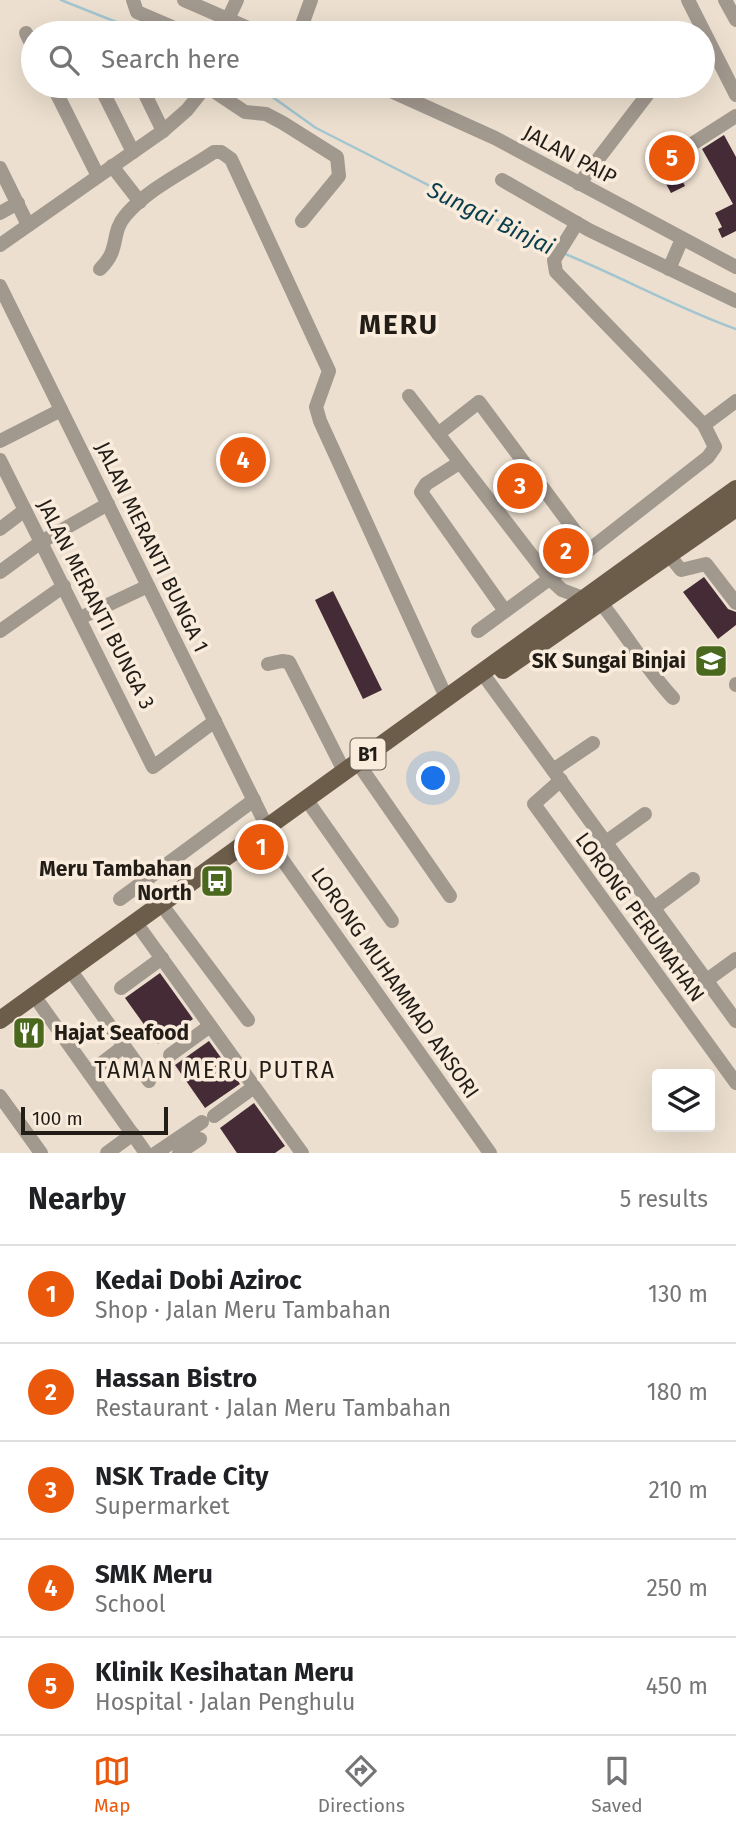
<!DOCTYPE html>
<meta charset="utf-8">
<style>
:root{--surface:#fff;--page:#f6f6f6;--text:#202124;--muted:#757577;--line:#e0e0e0;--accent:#ea580c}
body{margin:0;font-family:"Fira Sans",sans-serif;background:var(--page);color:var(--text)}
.controls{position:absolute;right:21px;bottom:21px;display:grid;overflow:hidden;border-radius:7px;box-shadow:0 7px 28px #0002}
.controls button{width:63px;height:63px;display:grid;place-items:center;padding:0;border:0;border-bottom:2px solid var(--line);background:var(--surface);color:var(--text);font:35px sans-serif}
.scale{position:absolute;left:21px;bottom:18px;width:147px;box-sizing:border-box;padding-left:7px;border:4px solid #221d17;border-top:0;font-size:19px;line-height:24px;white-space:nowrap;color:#221d17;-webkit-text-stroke:5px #f9ecdc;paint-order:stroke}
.you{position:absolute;left:434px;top:779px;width:24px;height:24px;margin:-18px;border:5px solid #fff;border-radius:50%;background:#1a73e8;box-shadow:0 0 0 10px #1a73e833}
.badge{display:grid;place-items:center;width:46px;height:46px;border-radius:50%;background:var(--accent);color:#fff;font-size:23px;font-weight:700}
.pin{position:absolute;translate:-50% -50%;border:4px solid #fff;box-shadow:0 2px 7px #0006}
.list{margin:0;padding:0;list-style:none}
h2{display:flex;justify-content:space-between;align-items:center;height:91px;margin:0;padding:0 28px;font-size:30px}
h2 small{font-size:23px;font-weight:400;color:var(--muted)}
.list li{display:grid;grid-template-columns:46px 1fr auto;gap:21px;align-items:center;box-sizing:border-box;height:98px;padding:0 28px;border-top:2px solid var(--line)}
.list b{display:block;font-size:26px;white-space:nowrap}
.list p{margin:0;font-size:23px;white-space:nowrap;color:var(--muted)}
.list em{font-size:23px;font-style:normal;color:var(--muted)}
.icon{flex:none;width:38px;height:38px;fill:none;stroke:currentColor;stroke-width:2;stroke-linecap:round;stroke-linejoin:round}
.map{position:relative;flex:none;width:736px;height:1153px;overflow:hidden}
.search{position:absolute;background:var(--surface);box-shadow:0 7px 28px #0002;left:21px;right:21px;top:21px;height:77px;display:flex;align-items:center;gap:18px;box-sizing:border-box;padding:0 24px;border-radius:38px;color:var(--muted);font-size:26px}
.sheet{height:581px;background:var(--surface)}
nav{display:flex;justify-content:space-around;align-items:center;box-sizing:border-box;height:98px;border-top:2px solid var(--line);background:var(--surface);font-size:19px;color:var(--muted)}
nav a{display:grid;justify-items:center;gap:4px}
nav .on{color:var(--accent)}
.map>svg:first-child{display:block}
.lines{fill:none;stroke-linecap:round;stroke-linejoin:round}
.stream{stroke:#a2c5d0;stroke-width:2.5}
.building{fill:#442b36}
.minor{stroke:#a1988e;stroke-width:14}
.major{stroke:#6c5c4a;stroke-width:18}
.labels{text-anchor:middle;stroke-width:7;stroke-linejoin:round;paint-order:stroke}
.shield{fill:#f9ecdc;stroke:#625b52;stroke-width:2}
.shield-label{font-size:19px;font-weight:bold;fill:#221d17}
.street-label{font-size:21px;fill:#221d17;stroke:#f9ecdc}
.poi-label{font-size:21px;font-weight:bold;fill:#221d17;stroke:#f9ecdc;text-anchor:end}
.water-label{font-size:23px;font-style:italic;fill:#083d4b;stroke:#f9ecdc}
.neighbourhood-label{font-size:23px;letter-spacing:2px;fill:#221d17;stroke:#f9ecdc}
.district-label{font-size:28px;font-weight:bold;letter-spacing:2px;fill:#221d17;stroke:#f9ecdc}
</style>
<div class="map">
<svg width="736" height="1153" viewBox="0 0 736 1153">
<rect width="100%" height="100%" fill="#ecdfcf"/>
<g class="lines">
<g class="stream">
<path d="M61,0L144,33"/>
<path d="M257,86L316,128L554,249"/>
<path d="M563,253C622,277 677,308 736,329"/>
</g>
</g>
<g class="building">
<path d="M724,135L736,157V231L722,238L718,229L722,227L715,213L733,204L702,149Z"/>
<path d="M675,167L685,186L671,193L659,171Z"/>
<path d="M704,577L728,609L736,612V625L718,639L683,592Z"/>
<path d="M333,591L382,690L363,699L315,600Z"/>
<path d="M160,973L193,1019L158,1044L125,998Z"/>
<path d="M209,1041L240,1084L205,1108L175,1065Z"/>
<path d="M254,1103L285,1146L275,1153H237L220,1128Z"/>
</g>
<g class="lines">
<g class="minor">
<path d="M133,0L137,12L186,33"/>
<path d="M184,0L260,33"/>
<path d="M688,0L736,95"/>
<path d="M725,0L736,20"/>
<path d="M228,19L237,0"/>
<path d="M26,33L33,47"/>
<path d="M299,33L311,0"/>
<path d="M53,86L98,176"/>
<path d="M100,86L133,152"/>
<path d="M141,86L163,131"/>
<path d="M206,86L245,112L266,114L283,123L337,157L339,176L302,221"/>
<path d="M380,86L495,138L736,267"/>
<path d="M664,162L736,116"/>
<path d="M112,166L140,202"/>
<path d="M0,168L28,225"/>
<path d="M502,180L589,230L736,301"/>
<path d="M579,184L654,86"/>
<path d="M0,213L18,203"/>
<path d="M0,245L163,131L187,110L206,86"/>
<path d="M100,269C121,249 110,234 125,216C147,189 186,171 214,152H221L231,159L329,371L316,407L320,421L446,697"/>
<path d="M669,269L682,239"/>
<path d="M0,286L267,827"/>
<path d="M409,396L550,579L562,590L583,598"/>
<path d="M704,425L736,401"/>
<path d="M438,434L479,402L589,550"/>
<path d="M0,441L61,410"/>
<path d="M0,460L153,767L215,721"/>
<path d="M459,463L426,484L421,492L505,611"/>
<path d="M0,529L25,510"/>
<path d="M669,555L681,570L706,564L736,603"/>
<path d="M0,572L41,542L108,504"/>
<path d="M601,603C626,634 646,669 673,698"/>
<path d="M80,618L148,586"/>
<path d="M0,631L64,586"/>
<path d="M478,631L589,550L708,457L715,447L704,425L556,272L554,260L577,223"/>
<path d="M268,664L282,661L289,662L344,771"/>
<path d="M488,681L736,1021"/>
<path d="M736,684V685"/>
<path d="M362,769L450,896"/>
<path d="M553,770L593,743"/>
<path d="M561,780L534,804L736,1083"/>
<path d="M311,806L392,921"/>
<path d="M267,838L490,1153"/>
<path d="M606,842L645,814"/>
<path d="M120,899L254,800"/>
<path d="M654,908L693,879"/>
<path d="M167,912L248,1020"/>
<path d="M142,931L302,1153"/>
<path d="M76,978L149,1081"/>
<path d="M707,980L736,959"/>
<path d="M121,988L162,958"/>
<path d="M40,1004L146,1153"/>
<path d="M170,1055L210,1026"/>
<path d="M89,1073L124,1046"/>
<path d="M0,1096L41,1153"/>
<path d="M214,1116L254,1087"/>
<path d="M107,1153L133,1134"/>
<path d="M156,1153L202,1122"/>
<path d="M179,1153L200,1139"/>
</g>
<g class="major">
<path d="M503,670L736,508"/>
<path d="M0,1020L736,489"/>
</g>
</g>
<defs>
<symbol id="school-square" viewBox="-11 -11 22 22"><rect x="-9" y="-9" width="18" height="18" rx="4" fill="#4b691e" stroke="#f9ecdc"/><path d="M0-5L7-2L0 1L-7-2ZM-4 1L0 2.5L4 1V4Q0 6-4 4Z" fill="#fff"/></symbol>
<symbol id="bus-square" viewBox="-11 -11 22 22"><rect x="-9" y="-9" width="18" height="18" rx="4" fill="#4b691e" stroke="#f9ecdc"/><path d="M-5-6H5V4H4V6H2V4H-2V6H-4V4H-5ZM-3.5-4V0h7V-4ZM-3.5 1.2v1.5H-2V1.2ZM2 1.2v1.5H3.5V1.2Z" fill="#fff"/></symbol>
<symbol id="restaurant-square" viewBox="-11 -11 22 22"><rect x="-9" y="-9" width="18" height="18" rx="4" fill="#4b691e" stroke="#f9ecdc"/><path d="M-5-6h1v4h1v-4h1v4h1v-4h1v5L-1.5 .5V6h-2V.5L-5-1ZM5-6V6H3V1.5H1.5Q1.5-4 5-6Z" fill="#fff"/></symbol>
</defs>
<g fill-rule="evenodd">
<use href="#school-square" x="692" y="642" width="38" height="38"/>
<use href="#bus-square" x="198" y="862" width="38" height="38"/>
<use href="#restaurant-square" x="10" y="1014" width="38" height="38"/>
</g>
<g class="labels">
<rect class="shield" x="350.5" y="738.5" width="35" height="31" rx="5"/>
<g class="shield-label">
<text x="368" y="761">B1</text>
</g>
<g class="street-label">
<text transform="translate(570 155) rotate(28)" y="7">JALAN PAIP</text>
<text transform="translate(152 547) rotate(64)" y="7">JALAN MERANTI BUNGA 1</text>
<text transform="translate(96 604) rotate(63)" y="7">JALAN MERANTI BUNGA 3</text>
<text transform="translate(640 917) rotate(54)" y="7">LORONG PERUMAHAN</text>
<text transform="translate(395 983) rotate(55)" y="7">LORONG MUHAMMAD ANSORI</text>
</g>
<g class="poi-label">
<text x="686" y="668">SK Sungai Binjai</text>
<text x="192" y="876">Meru Tambahan<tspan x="192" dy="24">North</tspan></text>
<text x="54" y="1040" text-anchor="start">Hajat Seafood</text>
</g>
<g class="water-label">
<text transform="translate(491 218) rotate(26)" y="8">Sungai Binjai</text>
</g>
<g class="neighbourhood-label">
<text x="215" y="1078">TAMAN MERU PUTRA</text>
</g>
<g class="district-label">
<text x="399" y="334">MERU</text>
</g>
</g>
</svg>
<div class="controls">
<button><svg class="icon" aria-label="layers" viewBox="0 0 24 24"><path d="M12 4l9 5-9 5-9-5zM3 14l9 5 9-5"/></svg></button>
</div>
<div class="scale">100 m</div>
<div class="you"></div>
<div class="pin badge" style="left:261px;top:847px">1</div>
<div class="pin badge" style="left:566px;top:551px">2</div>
<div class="pin badge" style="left:520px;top:486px">3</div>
<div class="pin badge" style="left:243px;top:460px">4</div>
<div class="pin badge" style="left:672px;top:158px">5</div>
<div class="search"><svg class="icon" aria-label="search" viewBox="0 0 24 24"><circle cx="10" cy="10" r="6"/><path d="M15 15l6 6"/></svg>Search here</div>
</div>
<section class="sheet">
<h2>Nearby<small>5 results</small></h2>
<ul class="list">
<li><span class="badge">1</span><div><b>Kedai Dobi Aziroc</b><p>Shop · Jalan Meru Tambahan</p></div><em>130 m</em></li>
<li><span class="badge">2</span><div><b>Hassan Bistro</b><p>Restaurant · Jalan Meru Tambahan</p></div><em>180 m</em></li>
<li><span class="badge">3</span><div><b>NSK Trade City</b><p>Supermarket</p></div><em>210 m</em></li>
<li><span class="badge">4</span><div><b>SMK Meru</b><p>School</p></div><em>250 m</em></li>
<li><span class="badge">5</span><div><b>Klinik Kesihatan Meru</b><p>Hospital · Jalan Penghulu</p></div><em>450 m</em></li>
</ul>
</section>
<nav>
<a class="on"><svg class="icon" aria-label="map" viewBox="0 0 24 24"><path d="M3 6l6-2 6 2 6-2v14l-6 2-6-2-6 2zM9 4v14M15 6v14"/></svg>Map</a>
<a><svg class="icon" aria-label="directions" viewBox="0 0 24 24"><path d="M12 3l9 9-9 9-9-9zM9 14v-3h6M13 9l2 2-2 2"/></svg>Directions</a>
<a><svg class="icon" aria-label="saved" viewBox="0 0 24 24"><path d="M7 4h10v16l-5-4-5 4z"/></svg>Saved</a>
</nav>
